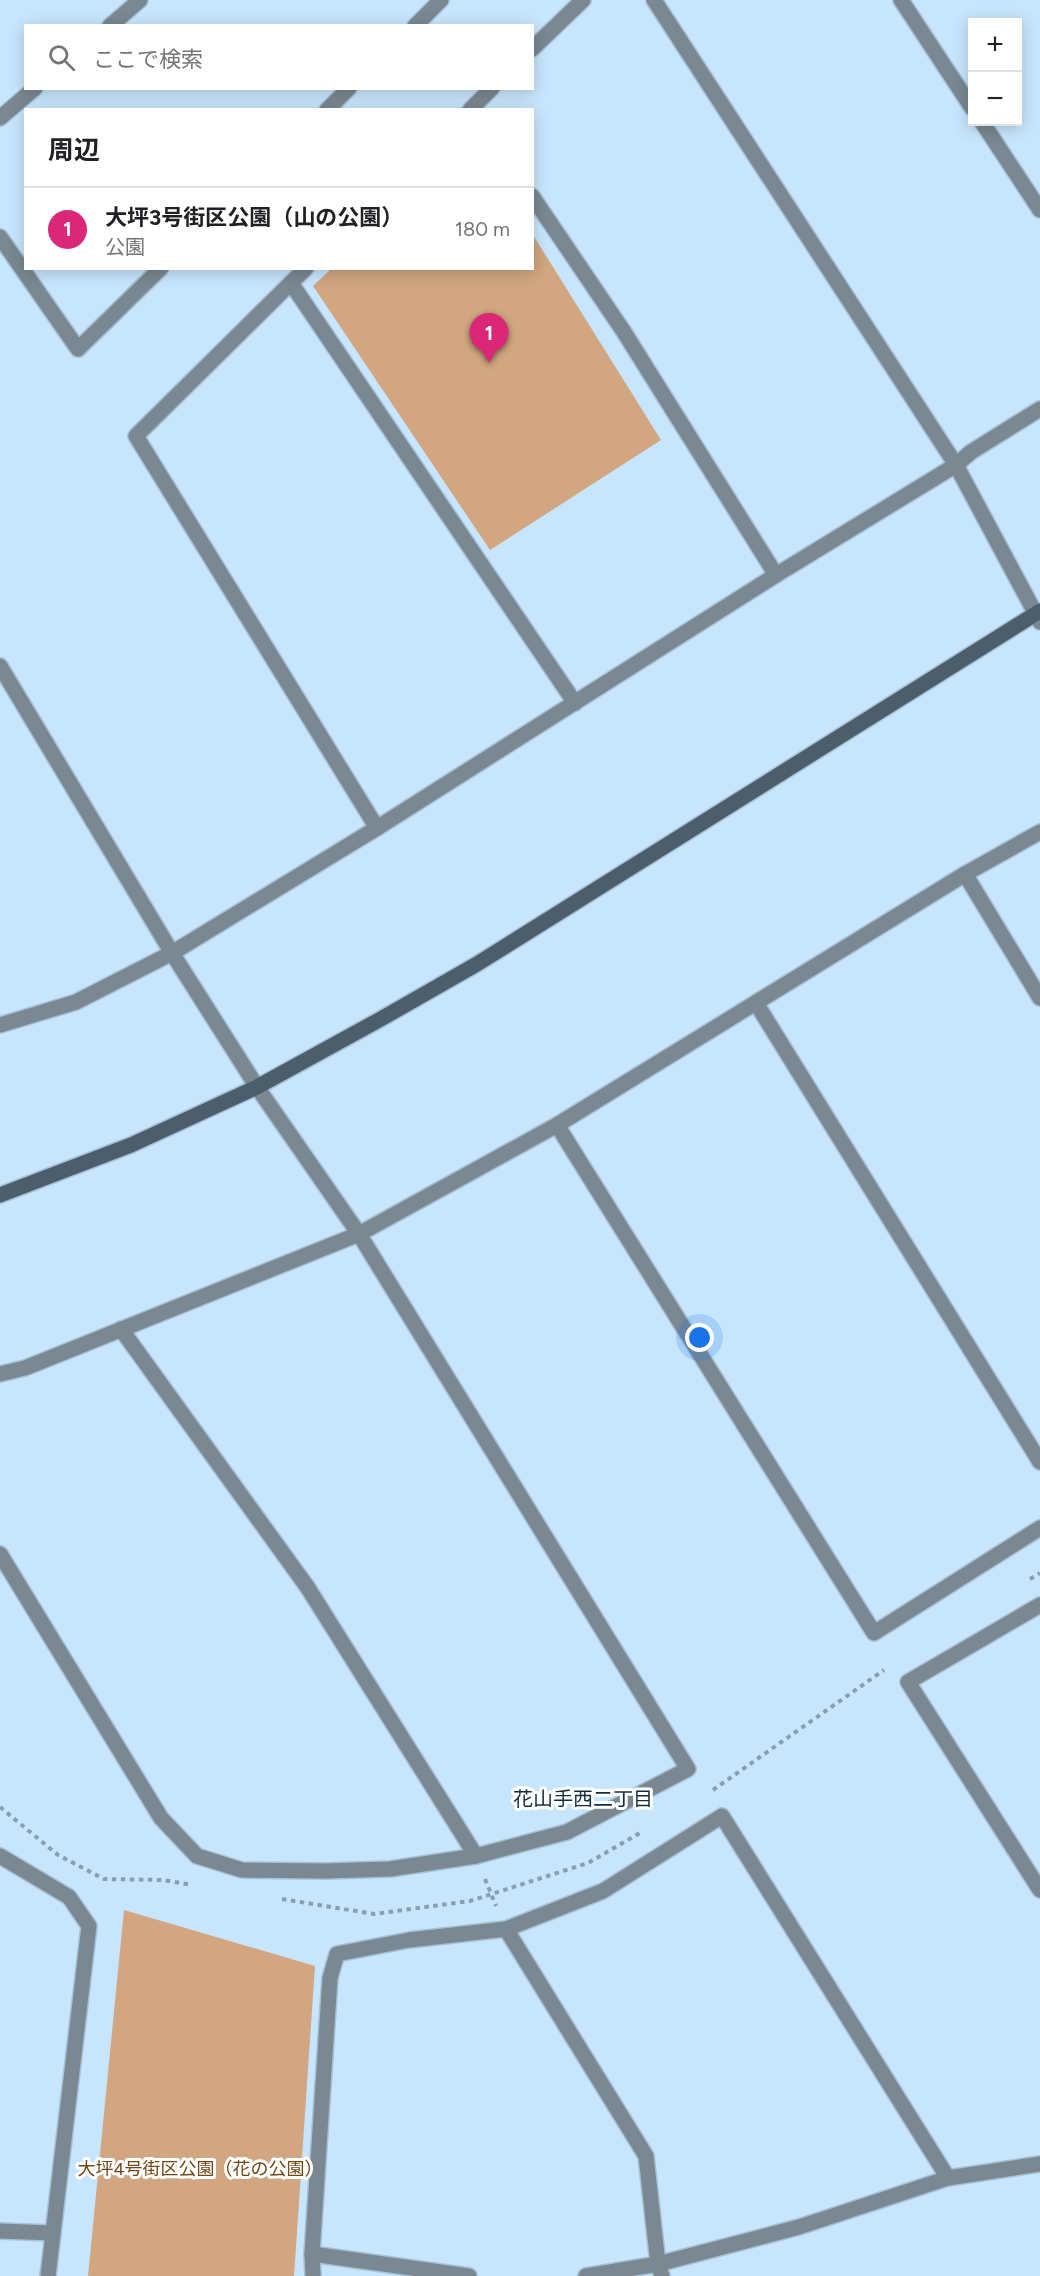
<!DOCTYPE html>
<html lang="ja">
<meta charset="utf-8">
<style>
:root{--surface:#fff;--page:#f2f2f2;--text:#202124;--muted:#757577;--line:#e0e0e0;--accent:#db2777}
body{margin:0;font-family:Figtree,"Noto Sans JP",sans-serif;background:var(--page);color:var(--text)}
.controls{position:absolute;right:18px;top:18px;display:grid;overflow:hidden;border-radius:0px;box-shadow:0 3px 15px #0003}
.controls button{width:54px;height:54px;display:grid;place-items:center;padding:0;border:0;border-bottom:2px solid var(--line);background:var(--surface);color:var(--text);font:30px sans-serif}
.you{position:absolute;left:700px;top:1338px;width:21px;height:21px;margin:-15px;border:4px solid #fff;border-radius:50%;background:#1a73e8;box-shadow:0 0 0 9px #1a73e833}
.badge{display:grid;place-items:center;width:39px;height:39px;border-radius:50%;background:var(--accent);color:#fff;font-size:20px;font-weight:700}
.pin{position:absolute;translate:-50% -50px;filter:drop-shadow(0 2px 3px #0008)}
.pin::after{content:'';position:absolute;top:32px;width:21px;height:18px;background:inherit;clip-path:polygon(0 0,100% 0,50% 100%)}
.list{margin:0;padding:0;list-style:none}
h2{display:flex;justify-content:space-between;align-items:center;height:78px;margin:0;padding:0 24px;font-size:26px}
h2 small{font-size:20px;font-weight:400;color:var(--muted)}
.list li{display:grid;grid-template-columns:39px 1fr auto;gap:18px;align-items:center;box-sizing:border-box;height:84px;padding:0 24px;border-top:2px solid var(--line)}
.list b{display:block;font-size:22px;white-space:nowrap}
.list p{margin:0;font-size:20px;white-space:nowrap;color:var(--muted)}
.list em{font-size:20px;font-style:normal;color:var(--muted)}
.icon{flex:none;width:33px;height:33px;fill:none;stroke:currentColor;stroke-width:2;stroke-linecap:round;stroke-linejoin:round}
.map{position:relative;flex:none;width:1040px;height:2276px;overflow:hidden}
.search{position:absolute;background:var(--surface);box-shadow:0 3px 15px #0003;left:24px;top:24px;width:510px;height:66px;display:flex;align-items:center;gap:15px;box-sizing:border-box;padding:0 21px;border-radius:0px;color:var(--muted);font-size:22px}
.panel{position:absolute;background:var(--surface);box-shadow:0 3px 15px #0003;left:24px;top:108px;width:510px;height:162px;border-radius:0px}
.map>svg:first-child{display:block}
.green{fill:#d1a680}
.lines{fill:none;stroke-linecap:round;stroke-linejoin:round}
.street-casing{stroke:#a5c1d5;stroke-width:18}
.secondary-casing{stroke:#a5c1d5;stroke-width:18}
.path{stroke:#879fb1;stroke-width:4;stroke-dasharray:4.5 4.5;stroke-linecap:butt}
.street{stroke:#7b8891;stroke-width:15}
.secondary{stroke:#4c5e6b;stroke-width:15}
.labels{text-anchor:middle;stroke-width:6;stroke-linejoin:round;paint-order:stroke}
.park-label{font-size:18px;fill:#734615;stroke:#fff}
.neighbourhood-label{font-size:20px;fill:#132c3e;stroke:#fff}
</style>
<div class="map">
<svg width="1040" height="2276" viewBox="0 0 1040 2276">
<rect width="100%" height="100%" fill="#c7e6fd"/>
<g class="green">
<path d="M533,235L661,440L490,550L313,286L331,269L532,268Z"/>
<path d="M124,1910L315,1966L294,2276H88Z"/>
</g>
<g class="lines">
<defs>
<g id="street">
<path d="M654,0L956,465L1040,622"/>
<path d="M901,0L972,108"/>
<path d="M110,26L140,0"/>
<path d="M415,26L441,0"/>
<path d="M532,49L583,0"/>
<path d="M327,110L349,88"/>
<path d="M470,110L492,88"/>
<path d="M0,118L35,88"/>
<path d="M982,122L1040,210"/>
<path d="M532,196L624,332L776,575"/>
<path d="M0,237L78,349L161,268"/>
<path d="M306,268L136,436L377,828"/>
<path d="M291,283L575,703"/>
<path d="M0,666L172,953L257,1087L359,1234L688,1769L567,1832L476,1856L390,1869L326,1871L242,1870L197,1856L161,1818L0,1554"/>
<path d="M965,874L1040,998"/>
<path d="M756,1003L1040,1462"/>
<path d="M0,1025L76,1002L172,953L377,828L776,575L956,465L971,452L1040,409"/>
<path d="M557,1125L874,1633L1040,1528"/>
<path d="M121,1329L308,1588L476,1856"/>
<path d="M0,1374L25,1368L359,1234L557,1125L965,874L1040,832"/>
<path d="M1040,1605L908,1682L1040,1890"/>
<path d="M0,1856L69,1897L89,1926L48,2276"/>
<path d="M506,1929L646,2156L658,2264L662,2276"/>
<path d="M0,2231L53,2233"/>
<path d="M312,2254L469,2276"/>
<path d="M313,2276L312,2254L330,1978L337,1954L409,1940L506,1929L603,1891L722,1816L948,2178"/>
<path d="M586,2276L658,2264L799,2227L948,2178L1040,2164"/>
</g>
<path id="secondary" d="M0,1195L131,1145L257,1087L379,1020L477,964L1040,611"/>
</defs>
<use href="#street" class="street-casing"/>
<use href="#secondary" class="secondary-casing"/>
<g class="path">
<path d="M1030,1579L1040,1573"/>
<path d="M713,1790L884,1670"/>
<path d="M0,1807L58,1855L104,1879L163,1880L192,1885"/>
<path d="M485,1879L496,1906"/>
<path d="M282,1899L374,1914L470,1901L588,1863L640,1833"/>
</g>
<use href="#street" class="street"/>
<use href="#secondary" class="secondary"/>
</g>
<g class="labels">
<g class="park-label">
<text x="200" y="2175">大坪4号街区公園（花の公園）</text>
</g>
<g class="neighbourhood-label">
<text x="583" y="1806">花山手西二丁目</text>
</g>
</g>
</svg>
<div class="controls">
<button>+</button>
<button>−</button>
</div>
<div class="you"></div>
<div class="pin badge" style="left:489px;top:363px">1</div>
<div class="search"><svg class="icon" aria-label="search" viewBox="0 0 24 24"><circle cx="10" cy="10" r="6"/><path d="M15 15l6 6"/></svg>ここで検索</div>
<section class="panel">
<h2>周辺<small></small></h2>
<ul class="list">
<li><span class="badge">1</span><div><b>大坪3号街区公園（山の公園）</b><p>公園</p></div><em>180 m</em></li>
</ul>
</section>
</div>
